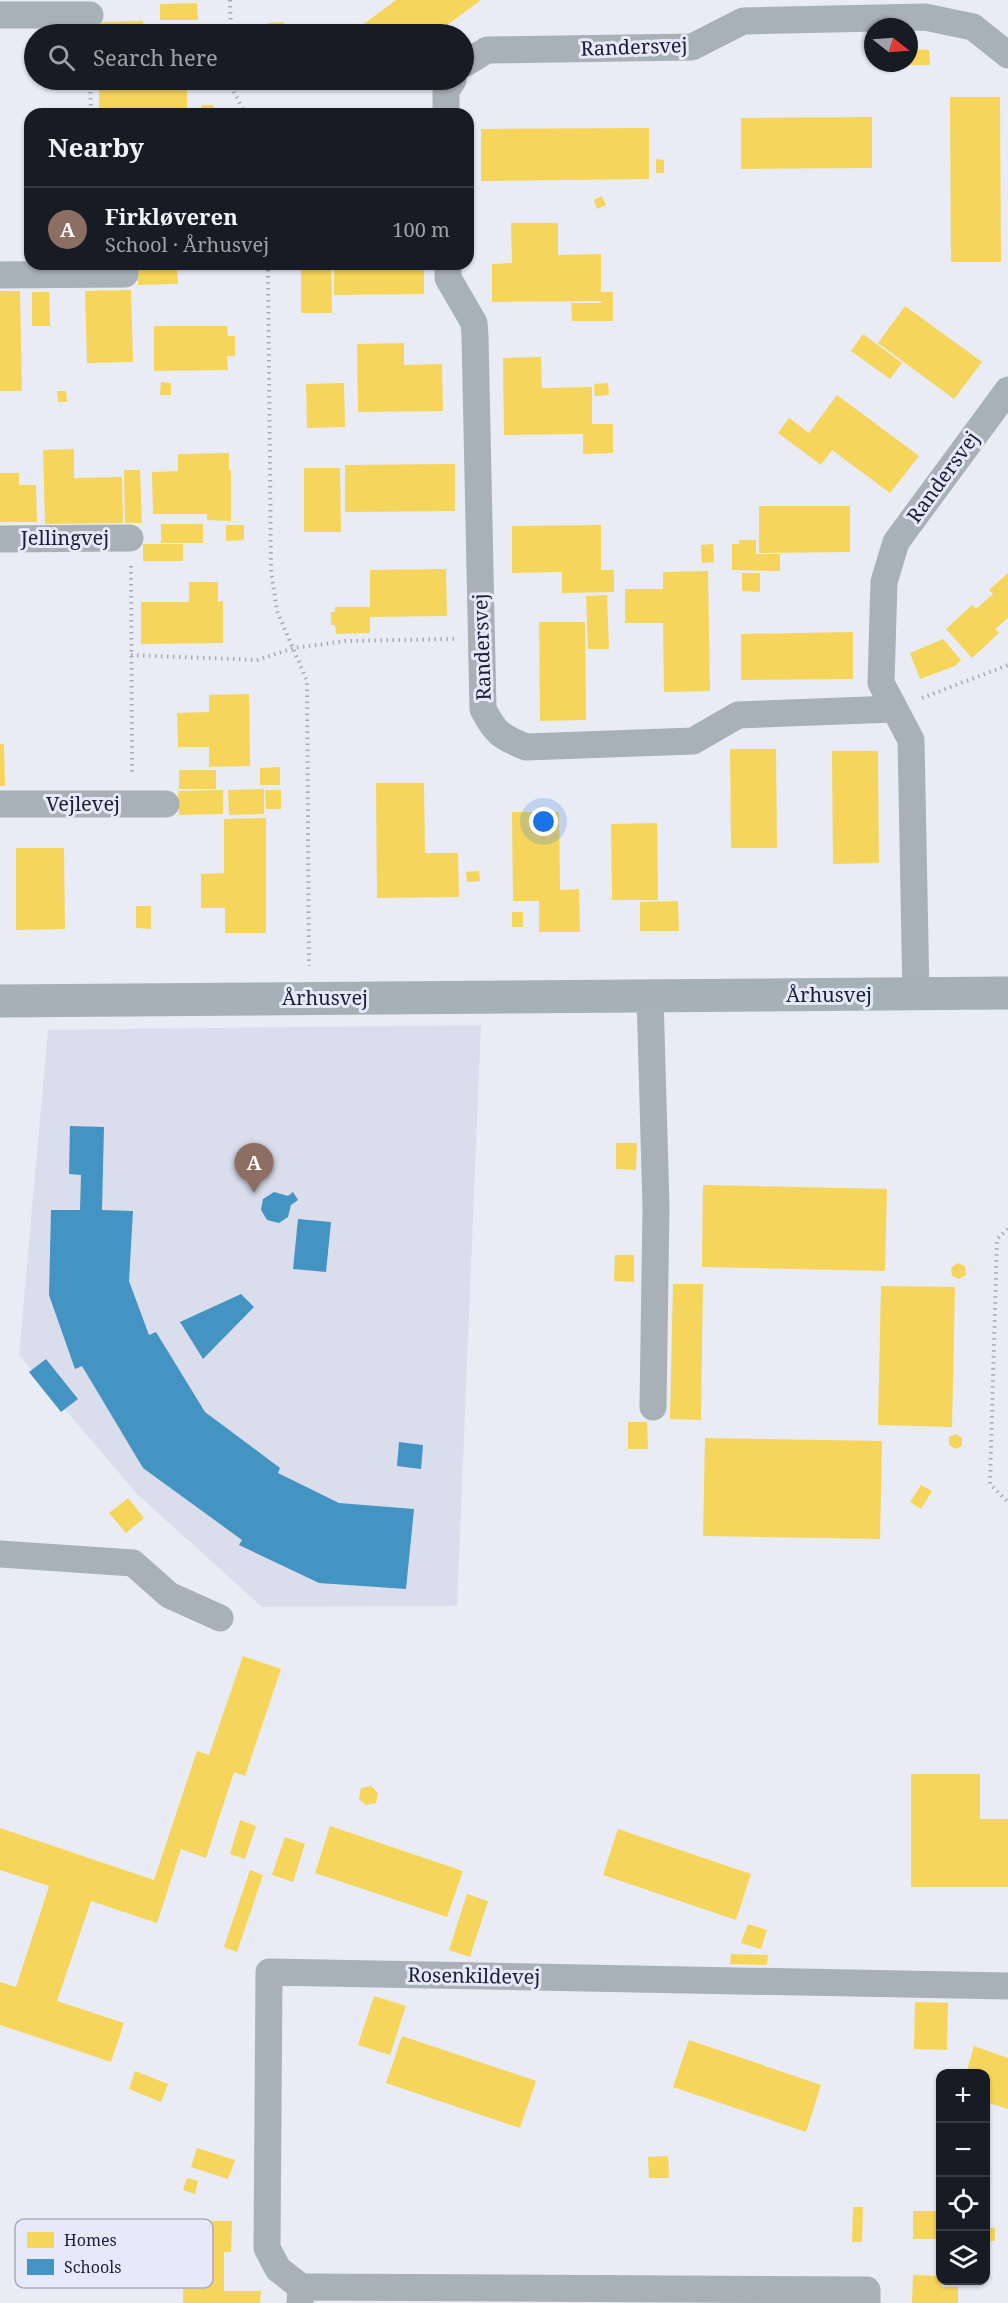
<!DOCTYPE html>
<meta charset="utf-8">
<style>
:root{--surface:#171b24;--page:#242831;--text:#f1f3f6;--muted:#9ea1a6;--line:#363941;--accent:#db2777}
body{margin:0;font-family:"Noto Serif",serif;background:var(--page);color:var(--text)}
.controls{position:absolute;right:18px;bottom:18px;display:grid;overflow:hidden;border-radius:12px;box-shadow:0 2px 4px #0004}
.controls button{width:54px;height:54px;display:grid;place-items:center;padding:0;border:0;border-bottom:2px solid var(--line);background:var(--surface);color:var(--text);font:30px sans-serif}
.compass{position:absolute;left:864px;top:18px;width:54px;height:54px;border-radius:50%;background:var(--surface);box-shadow:0 2px 4px #0004;rotate:107deg}
.you{position:absolute;left:544px;top:822px;width:21px;height:21px;margin:-15px;border:4px solid #fff;border-radius:50%;background:#1a73e8;box-shadow:0 0 0 9px #1a73e833}
.badge{display:grid;place-items:center;width:39px;height:39px;border-radius:50%;background:var(--accent);color:#fff;font-size:20px;font-weight:700}
.pin{position:absolute;translate:-50% -50px;filter:drop-shadow(0 2px 3px #0008)}
.pin::after{content:'';position:absolute;top:32px;width:21px;height:18px;background:inherit;clip-path:polygon(0 0,100% 0,50% 100%)}
.list{margin:0;padding:0;list-style:none}
h2{display:flex;justify-content:space-between;align-items:center;height:78px;margin:0;padding:0 24px;font-size:26px}
h2 small{font-size:20px;font-weight:400;color:var(--muted)}
.list li{display:grid;grid-template-columns:39px 1fr auto;gap:18px;align-items:center;box-sizing:border-box;height:84px;padding:0 24px;border-top:2px solid var(--line)}
.list b{display:block;font-size:22px;white-space:nowrap}
.list p{margin:0;font-size:20px;white-space:nowrap;color:var(--muted)}
.list em{font-size:20px;font-style:normal;color:var(--muted)}
.icon{flex:none;width:33px;height:33px;fill:none;stroke:currentColor;stroke-width:2;stroke-linecap:round;stroke-linejoin:round}
.map{position:relative;flex:none;width:1008px;height:2303px;overflow:hidden}
.search{position:absolute;background:var(--surface);box-shadow:0 2px 4px #0004;left:24px;top:24px;width:450px;height:66px;display:flex;align-items:center;gap:15px;box-sizing:border-box;padding:0 21px;border-radius:33px;color:var(--muted);font-size:22px}
.panel{position:absolute;background:var(--surface);box-shadow:0 2px 4px #0004;left:24px;top:108px;width:450px;height:162px;border-radius:18px}
.map>svg:first-child{display:block}
.built{fill:#dadeec}
.homes{fill:#f6d55c}
.schools{fill:#4393c3}
.lines{fill:none;stroke-linecap:round;stroke-linejoin:round}
.path{stroke:#a4acb3;stroke-width:4;stroke-dasharray:1.5 4.5;stroke-linecap:butt}
.street{stroke:#a8b1b7;stroke-width:27}
.secondary{stroke:#a6b0b7;stroke-width:33}
.labels{text-anchor:middle;stroke-width:6;stroke-linejoin:round;paint-order:stroke}
.street-label{font-size:20px;fill:#181f3a;stroke:#e5e9f8}
.key{fill:#e5e9f8;stroke:#a8acbf;stroke-width:1.5}
.key-label{font-size:16px;fill:#181f3a}
</style>
<div class="map">
<svg width="1008" height="2303" viewBox="0 0 1008 2303">
<rect width="100%" height="100%" fill="#e9ecf4"/>
<path class="built" d="M481,1025L457,1606L262,1607L137,1494L19,1355L48,1030Z"/>
<g class="homes">
<path d="M396,0H481L435,34H356L353,32Z"/>
<path d="M197,3L198,20H160V4Z"/>
<path d="M143,21V34H101L100,22Z"/>
<path d="M284,22L285,34H269L268,23Z"/>
<path d="M909,49L929,50L930,65H909Z"/>
<path d="M187,82V114H99V83Z"/>
<path d="M950,97H1000L1001,262H951Z"/>
<path d="M201,105H213L214,114H201Z"/>
<path d="M872,117V168L741,169V118Z"/>
<path d="M649,128V179L481,181V129Z"/>
<path d="M656,159L664,160V173H656Z"/>
<path d="M602,196L606,205L597,209L594,200Z"/>
<path d="M511,223H558V255L601,254V292H613V321H572L571,303H601V301L492,302V264L512,263Z"/>
<path d="M138,264H174V268H177L178,284L138,285Z"/>
<path d="M301,264H331L332,313H301Z"/>
<path d="M334,264H424V294L334,295Z"/>
<path d="M131,290L133,362L87,363L85,291Z"/>
<path d="M0,291H20L22,391H0Z"/>
<path d="M32,292H49L50,326H32Z"/>
<path d="M905,306L982,362L954,399L878,343Z"/>
<path d="M154,326H227L228,336H235V356H227L228,370L154,371Z"/>
<path d="M863,334L902,363L890,379L851,351Z"/>
<path d="M404,343V365L442,364L443,411L358,412L357,344Z"/>
<path d="M541,357L542,388L592,387V424H613V453L583,454V434L504,435L503,358Z"/>
<path d="M161,382L171,383V395H160Z"/>
<path d="M344,383L345,427L307,428L306,384Z"/>
<path d="M608,383L609,395L595,396L594,384Z"/>
<path d="M57,391H66L67,402H58Z"/>
<path d="M837,395L919,456L890,493L832,450L821,465L778,433L789,418L809,433Z"/>
<path d="M74,449V478L122,477L123,523L45,524L43,450Z"/>
<path d="M229,453V470H231V521L207,520V514H153L152,472L178,471V454Z"/>
<path d="M455,464V511L345,512V465Z"/>
<path d="M304,468H340L341,532H304Z"/>
<path d="M124,470H140L142,523H125Z"/>
<path d="M0,473H19V485H36L37,522H0Z"/>
<path d="M759,506H850V552L759,553Z"/>
<rect x="161" y="524" width="42" height="19"/>
<path d="M226,525H244V540L226,541Z"/>
<path d="M601,525V570H614V592L562,593V572L512,573V526Z"/>
<path d="M739,540H756V554H780V571L732,570V544H739Z"/>
<rect x="143" y="544" width="40" height="17"/>
<path d="M713,544L714,562L702,563L701,545Z"/>
<path d="M446,569L447,616L370,617V633L336,634L335,625H331V612H335V607H370V570Z"/>
<path d="M708,571L710,691L664,692L663,623H625V589H663V572Z"/>
<path d="M742,573H760V592L742,591Z"/>
<path d="M1008,573V618L995,629L999,633L972,658L946,629L972,605L976,609L993,594L989,590Z"/>
<path d="M189,582H218V602L223,601V643L141,644V602H189Z"/>
<path d="M607,595L609,649H588L586,596Z"/>
<path d="M539,622H585L586,720L540,721Z"/>
<path d="M853,632V679L741,680V634Z"/>
<path d="M943,639L961,660L955,666L920,679L910,653Z"/>
<path d="M249,694L250,766L209,767V747H178L177,713L209,712V695Z"/>
<path d="M0,744H4L5,786H0Z"/>
<path d="M730,749H776L777,848H731Z"/>
<path d="M832,751H878L879,863L833,864Z"/>
<path d="M280,767V785H260V768Z"/>
<rect x="179" y="770" width="37" height="19"/>
<path d="M376,783H424L425,853H458L459,897L377,898Z"/>
<path d="M264,789V814L229,815L228,790Z"/>
<path d="M223,790V814L179,815L178,791Z"/>
<path d="M265,790H281V809H266Z"/>
<path d="M512,812H559L560,890L579,889L580,932H539V901H513Z"/>
<path d="M266,818V933H225V908H201V874L224,873V819Z"/>
<path d="M657,823L658,900H612L611,824Z"/>
<path d="M16,848H64L65,929L16,930Z"/>
<path d="M479,871L480,881L467,882L466,872Z"/>
<path d="M678,901L679,931H640V902Z"/>
<path d="M136,906H151V929L136,928Z"/>
<rect x="512" y="912" width="11" height="15"/>
<path d="M616,1143H637L636,1170L616,1169Z"/>
<path d="M703,1185L887,1189L885,1271L702,1267Z"/>
<path d="M615,1255H634V1282L614,1281Z"/>
<path d="M957,1263L965,1266L966,1275L959,1279L952,1276L951,1268Z"/>
<path d="M673,1284H703L701,1420L670,1419Z"/>
<path d="M881,1286L955,1287L952,1427L878,1425Z"/>
<path d="M628,1422H647L648,1449H628Z"/>
<path d="M956,1434L962,1438V1446L955,1449L949,1445V1437Z"/>
<path d="M705,1438L882,1441L880,1539L703,1536Z"/>
<path d="M921,1485L932,1491L921,1509L910,1502Z"/>
<path d="M128,1498L144,1518L126,1533L109,1513Z"/>
<path d="M243,1656L281,1669L245,1776L234,1772L206,1858L181,1849L157,1923L91,1901L57,2001L124,2023L111,2062L0,2025V1982L16,1987L49,1886L0,1870V1828L154,1880L197,1751L209,1755Z"/>
<path d="M911,1774H980V1819H1008V1887H911Z"/>
<path d="M371,1786L378,1793L376,1803L366,1805L359,1799L361,1788Z"/>
<path d="M240,1820L256,1826L245,1859L230,1854Z"/>
<path d="M330,1826L463,1871L447,1917L315,1873Z"/>
<path d="M618,1829L751,1874L736,1920L603,1875Z"/>
<path d="M285,1837L305,1844L293,1882L272,1875Z"/>
<path d="M250,1870L263,1875L237,1952L224,1947Z"/>
<path d="M467,1894L488,1901L470,1957L449,1950Z"/>
<path d="M748,1924L767,1930L761,1949L741,1943Z"/>
<path d="M731,1954L768,1955L767,1965L730,1964Z"/>
<path d="M374,1996L406,2006L390,2055L358,2045Z"/>
<path d="M915,2002L948,2003L947,2050L914,2049Z"/>
<path d="M402,2036L536,2081L520,2128L386,2083Z"/>
<path d="M689,2040L821,2085L806,2132L673,2087Z"/>
<path d="M974,2046L1008,2058V2109L986,2102V2074H966Z"/>
<path d="M135,2071L168,2084L161,2102L129,2089Z"/>
<path d="M197,2148L235,2160L228,2179L191,2167Z"/>
<path d="M668,2156L669,2178H649L648,2157Z"/>
<path d="M187,2178L198,2181L195,2194L183,2190Z"/>
<path d="M853,2207H863L862,2242H852Z"/>
<rect x="913" y="2211" width="27" height="28"/>
<path d="M175,2221H232L231,2252H224V2291H261L260,2303H183L184,2251H175Z"/>
<rect x="986" y="2228" width="9" height="13"/>
<path d="M913,2275L940,2276L942,2287H958V2303H912Z"/>
</g>
<g class="schools">
<path d="M70,1126L104,1127L102,1210L133,1211L129,1281L149,1335L156,1332L205,1412L280,1468L278,1473L339,1503L414,1509L406,1589L319,1583L239,1545L242,1540L143,1468L82,1366L75,1369L49,1295L51,1210H80L81,1175L69,1174Z"/>
<path d="M274,1192L288,1196L293,1192L298,1200L291,1205L288,1217L279,1223L267,1220L261,1210L263,1199Z"/>
<path d="M298,1219L331,1222L326,1272L293,1269Z"/>
<path d="M241,1294L254,1307L203,1359L180,1322Z"/>
<path d="M46,1359L78,1399L61,1412L29,1372Z"/>
<path d="M399,1442L423,1445L421,1469L397,1466Z"/>
</g>
<g class="lines">
<g class="path">
<path d="M230,0L231,34"/>
<path d="M90,80L91,114"/>
<path d="M231,80L232,88L245,114"/>
<path d="M268,264L271,570L277,611L307,681L309,966"/>
<path d="M131,566L132,774"/>
<path d="M131,655L257,660L294,648L346,641L454,639"/>
<path d="M922,698L1008,665"/>
<path d="M1008,1229L997,1239L990,1484L1008,1502"/>
</g>
<g class="street">
<path d="M0,15H90"/>
<path d="M464,64L487,50L692,47L743,21L925,17L973,27L1008,55"/>
<path d="M446,114V91L453,80"/>
<path d="M448,264V278L474,323L475,336L483,709C495,733 501,737 526,747L693,741L738,715L894,709"/>
<path d="M0,275L125,274"/>
<path d="M0,539L130,538"/>
<path d="M0,804H166"/>
<path d="M650,995L656,1207L653,1407"/>
<path d="M916,995L911,740L881,683L884,582L896,542L1008,390"/>
<path d="M0,1554L133,1563L169,1595L220,1618"/>
<path d="M301,2287L278,2269L267,2248L269,1972L1008,1986"/>
<path d="M300,2303L301,2287L867,2290V2303"/>
</g>
<path class="secondary" d="M0,1001L1008,993"/>
</g>
<g class="labels">
<g class="street-label">
<text transform="translate(634 47) rotate(-2)" y="7">Randersvej</text>
<text transform="translate(943 477) rotate(-54)" y="7">Randersvej</text>
<text x="65" y="545">Jellingvej</text>
<text transform="translate(482 647) rotate(-92)" y="7">Randersvej</text>
<text x="83" y="811">Vejlevej</text>
<text x="829" y="1002">Århusvej</text>
<text x="325" y="1005">Århusvej</text>
<text transform="translate(474 1976) rotate(1)" y="7">Rosenkildevej</text>
</g>
</g>
<rect x="15" y="2219" width="198" height="69" rx="9" class="key"/>
<rect x="27" y="2232" width="27" height="16" fill="#f6d55c"/>
<rect x="27" y="2259" width="27" height="16" fill="#4393c3"/>
<g class="key-label">
<text x="64" y="2246">Homes</text>
<text x="64" y="2273">Schools</text>
</g>
</svg>
<div class="controls">
<button>+</button>
<button>−</button>
<button><svg class="icon" aria-label="locate" viewBox="0 0 24 24"><circle cx="12" cy="12" r="6"/><path d="M12 2v4M12 18v4M2 12h4M18 12h4"/></svg></button>
<button><svg class="icon" aria-label="layers" viewBox="0 0 24 24"><path d="M12 4l9 5-9 5-9-5zM3 14l9 5 9-5"/></svg></button>
</div>
<svg class="compass" viewBox="-18 -18 36 36"><path d="M0-13l5 13h-10z" fill="#e53935"/><path d="M0 13l5-13h-10z" fill="#9ea1a6"/></svg>
<div class="you"></div>
<div class="pin badge" style="left:254px;top:1193px;background:#8d6e63">A</div>
<div class="search"><svg class="icon" aria-label="search" viewBox="0 0 24 24"><circle cx="10" cy="10" r="6"/><path d="M15 15l6 6"/></svg>Search here</div>
<section class="panel">
<h2>Nearby<small></small></h2>
<ul class="list">
<li><span class="badge" style="background:#8d6e63">A</span><div><b>Firkløveren</b><p>School · Århusvej</p></div><em>100 m</em></li>
</ul>
</section>
</div>
